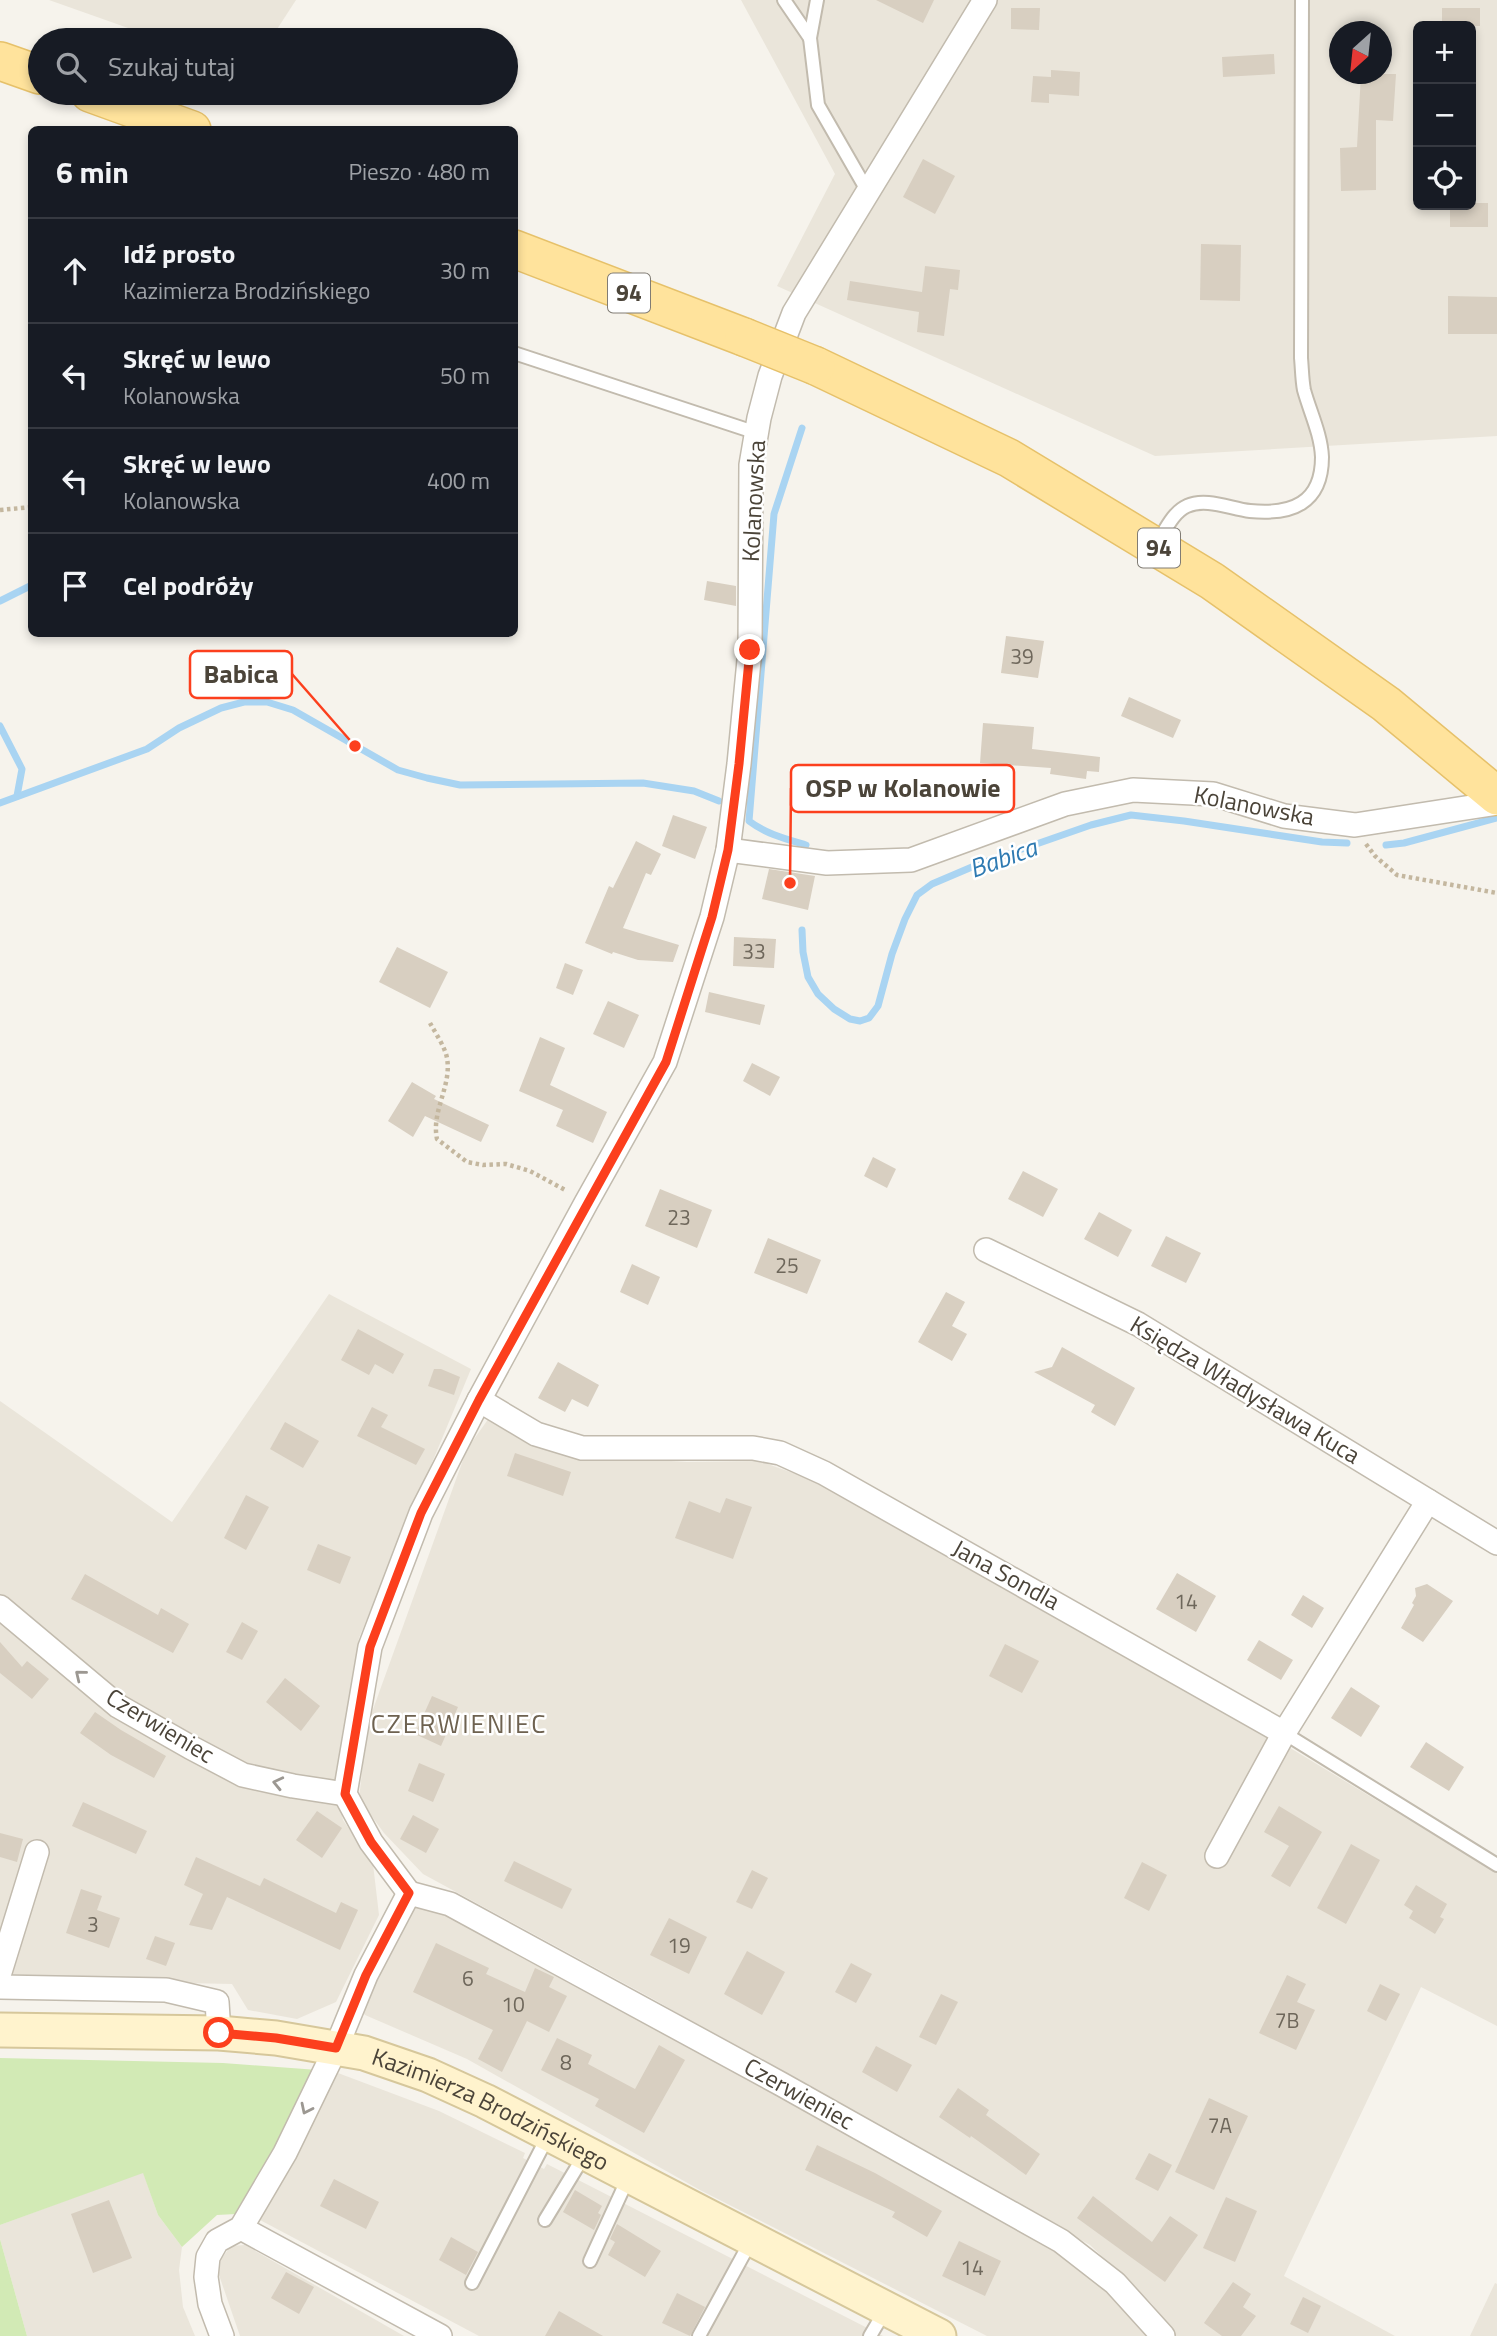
<!DOCTYPE html>
<html lang="pl">
<meta charset="utf-8">
<style>
:root{--surface:#171b24;--page:#20242c;--text:#f1f3f6;--muted:#9ea1a6;--line:#363941}
body{margin:0;font-family:"Titillium Web",sans-serif;background:var(--page);color:var(--text)}
.controls{position:absolute;right:21px;top:21px;display:grid;overflow:hidden;border-radius:10px;box-shadow:0 4px 10px #0003}
.controls button{width:63px;height:63px;display:grid;place-items:center;padding:0;border:0;border-bottom:2px solid var(--line);background:var(--surface);color:var(--text);font:35px sans-serif}
.compass{position:absolute;left:1329px;top:21px;width:63px;height:63px;border-radius:50%;background:var(--surface);box-shadow:0 4px 10px #0003;rotate:207deg}
.stop{position:absolute;width:21px;height:21px;margin:-16px;border:5px solid #fc3f1d;border-radius:50%;background:#fff}
.stop.end{background:#fc3f1d;border-color:#fff;box-shadow:0 2px 7px #0008}
.list{margin:0;padding:0;list-style:none}
h2{display:flex;justify-content:space-between;align-items:center;height:91px;margin:0;padding:0 28px;font-size:30px}
h2 small{font-size:23px;font-weight:400;color:var(--muted)}
.list li{display:grid;grid-template-columns:46px 1fr auto;gap:21px;align-items:center;box-sizing:border-box;height:105px;padding:0 28px;border-top:2px solid var(--line)}
.list b{display:block;font-size:26px;white-space:nowrap}
.list p{margin:0;font-size:23px;white-space:nowrap;color:var(--muted)}
.list em{font-size:23px;font-style:normal;color:var(--muted)}
.icon{flex:none;width:38px;height:38px;fill:none;stroke:currentColor;stroke-width:2;stroke-linecap:round;stroke-linejoin:round}
.map{position:relative;flex:none;width:1497px;height:2336px;overflow:hidden}
.search{position:absolute;background:var(--surface);box-shadow:0 4px 10px #0003;left:28px;top:28px;width:490px;height:77px;display:flex;align-items:center;gap:18px;box-sizing:border-box;padding:0 24px;border-radius:38px;color:var(--muted);font-size:26px}
.panel{position:absolute;background:var(--surface);box-shadow:0 4px 10px #0003;left:28px;top:126px;width:490px;height:511px;border-radius:10px}
.map>svg:first-child{display:block}
.residential{fill:#eae5da;fill-rule:evenodd}
.green{fill:#d2eab5}
.lines{fill:none;stroke-linecap:round;stroke-linejoin:round}
.stream{stroke:#a9d4f2;stroke-width:7}
.building{fill:#d8cfc1}
.service-casing{stroke:#c2bbae;stroke-width:16}
.minor-casing{stroke:#c2bbae;stroke-width:26}
.secondary-casing{stroke:#d6c79b;stroke-width:37}
.primary-casing{stroke:#e6c16a;stroke-width:40}
.path{stroke:#c4b79f;stroke-width:4.5;stroke-dasharray:3.5 3.5;stroke-linecap:butt}
.service{stroke:#fff;stroke-width:12}
.minor{stroke:#fff;stroke-width:23}
.secondary{stroke:#fff3cd;stroke-width:33}
.primary{stroke:#ffe39c;stroke-width:37}
.primary-bridge-casing{stroke:#e6c16a;stroke-width:40;stroke-linecap:butt}
.primary-bridge{stroke:#ffe39c;stroke-width:37}
.oneway{stroke:#9c9892}
.route{stroke:#fc3f1d;stroke-width:9}
.labels{text-anchor:middle;stroke-width:5;stroke-linejoin:round;paint-order:stroke}
.number-label{font-size:21px;fill:#6e675b}
.shield{fill:#fff;stroke:#817c74;stroke-width:2}
.shield-label{font-size:23px;font-weight:bold;fill:#4b4439}
.street-label{font-size:24px;fill:#4b4439;stroke:#fff}
.water-label{font-size:26px;font-style:italic;fill:#2e7ab2;stroke:#fff}
.neighbourhood-label{font-size:26px;letter-spacing:2px;fill:#6e6250;stroke:#fff}
.leader{fill:none;stroke:#fc3f1d;stroke-width:2.5}
.callout-dot{fill:#fc3f1d;stroke:#fff;stroke-width:2.5}
.callout{fill:#fff;stroke:#fc3f1d;stroke-width:2.5}
.callout-label{font-size:26px;text-anchor:middle;font-weight:bold;fill:#4b4439}
</style>
<div class="map">
<svg width="1497" height="2336" viewBox="0 0 1497 2336">
<rect width="100%" height="100%" fill="#f6f3ec"/>
<g class="residential">
<path d="M49,0H296L270,40H162Z"/>
<path d="M741,0H1497V436L1155,456L777,286L835,174ZM1418,26H1471V205H1418ZM1340,32H1382V74H1340Z"/>
<path d="M329,1294L471,1369L359,1638L336,1781L343,1820L373,1864L379,1915L336,2002L297,2019L248,2010L232,1984L0,1979V1401L172,1522Z"/>
<path d="M489,1418L592,1456L687,1462L759,1461L810,1479L1267,1734L1497,1873V2026L1421,1987L1284,2276L1395,2336H1175L1152,2304L1090,2245L855,2117L655,2000L423,1874L384,1833L359,1799L367,1726L467,1449Z"/>
<path d="M429,1902L982,2203L1115,2290L1152,2336H987L700,2190L467,2059L365,2015L357,2005L408,1910Z"/>
<path d="M338,2073L439,2111L525,2153L523,2158L544,2169L547,2164L883,2336H479L260,2220Z"/>
<path d="M143,2172L158,2215L182,2247L179,2270L183,2307L195,2336H27L0,2239V2225Z"/>
<path d="M245,2245L404,2336H240L219,2275L221,2259L231,2246Z"/>
<path d="M1495,2283L1497,2284V2336H1470Z"/>
</g>
<g class="green">
<path d="M0,2058L223,2063L318,2070L313,2083L236,2214L217,2215L182,2247L158,2215L143,2173L0,2225Z"/>
<path d="M0,2239L27,2336H0Z"/>
</g>
<g class="lines">
<g class="stream">
<path d="M802,428L774,514L749,821C766,834 786,839 806,845"/>
<path d="M0,601L32,585"/>
<path d="M0,726L22,769L17,796"/>
<path d="M0,803L147,749L179,728L221,708L244,702H267L293,710L398,770L427,778L460,785L643,783L694,791L719,801"/>
<path d="M1386,845L1404,843L1497,818"/>
<path d="M802,930L803,952L808,977L818,994L834,1009L850,1019L860,1021L869,1018L878,1006L892,954L905,919L917,895L932,884L979,864L1091,825L1131,815L1184,821L1322,842L1347,843"/>
</g>
</g>
<g class="building">
<path d="M876,0H934L923,23Z"/>
<path d="M1011,8H1040L1039,30L1011,29Z"/>
<rect x="1442" y="8" width="38" height="18"/>
<path d="M1274,54L1275,74L1223,77L1222,57Z"/>
<path d="M1051,70L1080,72L1079,96L1049,94V103L1031,102L1033,76L1051,77Z"/>
<path d="M1361,74H1396L1393,121L1376,120V190L1341,191L1340,148L1357,147Z"/>
<path d="M923,159L955,176L935,214L903,197Z"/>
<path d="M1471,203H1488V227H1450V205H1471Z"/>
<path d="M1201,244L1241,245L1240,301L1200,300Z"/>
<path d="M925,266L960,270L958,290L950,289L944,336L917,332L919,312L847,300L850,281L922,292Z"/>
<path d="M1448,296L1497,297V334H1448Z"/>
<path d="M707,581L736,586V606L704,600Z"/>
<path d="M1006,636L1044,641L1038,678L1001,673Z"/>
<path d="M1129,697L1181,720L1173,738L1121,716Z"/>
<path d="M983,723L1034,727L1032,749L1100,757L1099,772L1087,771L1086,779L1050,774L1051,768L980,763Z"/>
<path d="M673,815L707,827L695,859L662,846Z"/>
<path d="M636,841L661,854L651,875L646,873L623,928L679,945L673,962L638,960L613,952L612,954L585,943L609,886L613,888Z"/>
<path d="M769,869L815,876L808,910L762,899Z"/>
<path d="M734,937L776,939L774,968L733,966Z"/>
<path d="M397,947L448,972L430,1008L379,982Z"/>
<path d="M565,963L583,970L573,995L556,988Z"/>
<path d="M709,992L765,1005L760,1025L705,1012Z"/>
<path d="M608,1001L639,1015L624,1048L593,1034Z"/>
<path d="M540,1037L565,1048L550,1085L607,1112L593,1143L556,1126L563,1110L519,1091Z"/>
<path d="M752,1063L780,1077L770,1096L743,1081Z"/>
<path d="M412,1082L436,1096L434,1099L489,1125L481,1142L425,1116L413,1137L388,1121Z"/>
<path d="M873,1157L896,1169L887,1188L864,1176Z"/>
<path d="M1023,1171L1058,1189L1043,1217L1008,1199Z"/>
<path d="M660,1189L712,1210L697,1248L645,1226Z"/>
<path d="M1099,1212L1132,1230L1118,1257L1084,1239Z"/>
<path d="M1166,1236L1201,1253L1186,1283L1151,1266Z"/>
<path d="M768,1238L821,1260L807,1294L754,1273Z"/>
<path d="M632,1264L660,1277L648,1305L620,1292Z"/>
<path d="M946,1292L965,1302L952,1326L967,1334L952,1361L918,1342Z"/>
<path d="M358,1329L404,1354L393,1374L375,1364L369,1375L341,1360Z"/>
<path d="M1062,1347L1135,1388L1115,1426L1091,1412L1095,1405L1034,1372L1052,1367Z"/>
<path d="M558,1362L599,1385L588,1407L572,1399L565,1412L538,1398Z"/>
<path d="M434,1369H441L460,1377L454,1395L428,1386Z"/>
<path d="M372,1407L388,1415L381,1427L425,1449L416,1465L357,1436Z"/>
<path d="M285,1422L319,1441L303,1468L270,1449Z"/>
<path d="M515,1453L571,1472L563,1496L507,1476Z"/>
<path d="M246,1495L269,1507L246,1550L224,1538Z"/>
<path d="M726,1498L752,1507L733,1559L675,1538L689,1501L720,1513Z"/>
<path d="M318,1544L351,1557L340,1584L307,1570Z"/>
<path d="M1177,1573L1216,1596L1196,1632L1156,1609Z"/>
<path d="M85,1574L158,1615L161,1608L189,1624L173,1653L71,1599Z"/>
<path d="M1427,1584L1453,1601L1423,1642L1401,1628L1414,1605L1412,1603L1416,1596L1415,1588Z"/>
<path d="M1303,1595L1324,1608L1312,1628L1291,1615Z"/>
<path d="M242,1622L258,1631L242,1660L226,1652Z"/>
<path d="M1259,1640L1293,1660L1281,1680L1247,1660Z"/>
<path d="M0,1642L22,1667L27,1661L49,1679L32,1699L0,1673Z"/>
<path d="M1005,1644L1039,1661L1022,1693L989,1676Z"/>
<path d="M285,1678L320,1706L301,1731L266,1702Z"/>
<path d="M1351,1687L1380,1706L1361,1737L1331,1718Z"/>
<path d="M432,1696L458,1707L441,1746L415,1734Z"/>
<path d="M95,1712L121,1730L166,1756L154,1778L111,1755L80,1733Z"/>
<path d="M1426,1742L1464,1767L1449,1791L1410,1767Z"/>
<path d="M419,1763L445,1774L433,1802L408,1791Z"/>
<path d="M83,1802L147,1831L136,1854L72,1826Z"/>
<path d="M1279,1806L1322,1832L1290,1887L1271,1876L1289,1846L1264,1832Z"/>
<path d="M317,1811L342,1828L322,1858L296,1840Z"/>
<path d="M413,1815L439,1829L426,1853L400,1839Z"/>
<path d="M0,1833L23,1839L17,1862L0,1857Z"/>
<path d="M1351,1844L1380,1860L1346,1924L1317,1908Z"/>
<path d="M196,1857L260,1886L264,1878L336,1913L341,1902L358,1910L340,1950L227,1897L212,1930L189,1925L203,1894L184,1885Z"/>
<path d="M514,1861L572,1889L562,1909L504,1881Z"/>
<path d="M1142,1862L1167,1875L1149,1911L1124,1898Z"/>
<path d="M752,1870L768,1878L752,1909L736,1902Z"/>
<path d="M1416,1885L1447,1904L1440,1917L1444,1919L1435,1934L1409,1918L1413,1911L1404,1905Z"/>
<path d="M81,1889L102,1896L97,1910L120,1918L109,1948L66,1933Z"/>
<path d="M669,1918L707,1937L689,1974L650,1955Z"/>
<path d="M155,1936L175,1943L166,1966L146,1959Z"/>
<path d="M436,1943L489,1968L486,1974L525,1992L535,1968L554,1977L549,1987L567,1996L549,2032L527,2021L502,2072L478,2059L493,2030L413,1992Z"/>
<path d="M747,1951L785,1972L762,2015L724,1994Z"/>
<path d="M851,1963L872,1974L856,2003L835,1992Z"/>
<path d="M1287,1975L1306,1984L1297,2002L1315,2010L1296,2050L1259,2033Z"/>
<path d="M1380,1984L1400,1994L1386,2021L1367,2011Z"/>
<path d="M941,1994L958,2002L936,2045L919,2037Z"/>
<path d="M557,2038L592,2055L588,2064L635,2089L659,2045L685,2060L644,2133L595,2106L599,2099L541,2070Z"/>
<path d="M876,2046L912,2065L897,2092L862,2072Z"/>
<path d="M958,2088L989,2110L986,2115L1040,2154L1026,2175L971,2136L970,2138L939,2117Z"/>
<path d="M1209,2098L1248,2116L1214,2190L1175,2172Z"/>
<path d="M817,2145L875,2173L942,2211L927,2237L892,2217L895,2212L805,2170Z"/>
<path d="M1149,2153L1172,2165L1158,2191L1135,2179Z"/>
<path d="M334,2179L379,2202L366,2229L320,2206Z"/>
<path d="M575,2190L602,2206L598,2213L601,2215L594,2230L563,2212Z"/>
<path d="M1093,2196L1152,2242L1170,2216L1198,2235L1165,2282L1077,2218Z"/>
<path d="M1226,2197L1257,2211L1235,2262L1203,2248Z"/>
<path d="M109,2200L132,2258L93,2273L71,2214Z"/>
<path d="M617,2224L661,2251L645,2277L608,2255L615,2242L610,2239Z"/>
<path d="M451,2237L478,2252L466,2275L439,2260Z"/>
<path d="M959,2241L1001,2261L985,2296L942,2276Z"/>
<path d="M286,2272L314,2287L299,2314L271,2298Z"/>
<path d="M1233,2282L1251,2294L1243,2307L1256,2316L1241,2336H1222L1204,2323Z"/>
<path d="M677,2293L705,2307L690,2336L662,2323Z"/>
<path d="M1303,2297L1321,2306L1308,2333L1290,2324Z"/>
<path d="M559,2311L603,2336H545Z"/>
</g>
<g class="lines">
<defs>
<g id="service">
<path d="M784,0L810,38"/>
<path d="M817,0L810,38L818,105L868,192"/>
<path d="M514,353L757,433"/>
<path d="M1157,543C1165,531 1173,512 1187,506C1206,497 1231,509 1250,511C1291,515 1322,504 1322,457C1321,434 1310,412 1304,390C1302,380 1302,368 1301,358L1302,0"/>
<path d="M1284,1733L1497,1865"/>
<path d="M545,2220L585,2154"/>
<path d="M590,2261L629,2176"/>
<path d="M472,2283L549,2134"/>
<path d="M699,2336L752,2239"/>
<path d="M870,2336L886,2309"/>
</g>
<g id="minor">
<path d="M728,850L827,863L911,860L1065,804L1133,790L1213,794L1284,816L1355,825L1497,803"/>
<path d="M986,1250L1138,1324L1497,1543"/>
<path d="M479,1400L536,1434L582,1448H753L780,1453L824,1473L1284,1733"/>
<path d="M0,1607L118,1706L190,1747L243,1775L293,1786L345,1794"/>
<path d="M1217,1856L1284,1733L1428,1501"/>
<path d="M409,1893L371,1842L345,1794L370,1647L421,1513L479,1400L586,1203L665,1062L712,917L728,850L739,764L750,650L751,465L759,418L770,376L794,313L985,0"/>
<path d="M409,1893L450,1904L781,2084L1061,2241L1115,2283L1163,2336"/>
<path d="M0,1972L37,1852"/>
<path d="M0,1987L166,1990L217,2002L219,2033"/>
<path d="M241,2228L440,2336"/>
<path d="M222,2336L210,2304L206,2277L208,2257L217,2241L241,2228L285,2153L336,2048L366,1975L409,1893"/>
</g>
<g id="secondary">
<path id="s1" d="M0,2030L219,2033L276,2038L364,2053L428,2075L485,2101L939,2336"/>
</g>
<g id="primary">
<path d="M0,61L40,75"/>
<path d="M90,93L192,130"/>
<path d="M514,249L744,337"/>
<path d="M816,366L1009,458L1212,581L1386,704L1497,796"/>
</g>
</defs>
<use href="#service" class="service-casing"/>
<use href="#minor" class="minor-casing"/>
<use href="#secondary" class="secondary-casing"/>
<use href="#primary" class="primary-casing"/>
<g class="path">
<path d="M0,510L32,507"/>
<path d="M1366,844L1375,856L1397,875L1497,893"/>
<path d="M430,1023C436,1034 445,1047 447,1058C452,1086 431,1111 437,1139L467,1162L483,1165L506,1164L530,1171L567,1191"/>
</g>
<use href="#service" class="service"/>
<use href="#minor" class="minor"/>
<use href="#secondary" class="secondary"/>
<use href="#primary" class="primary"/>
<defs>
<path id="primary-bridge" d="M744,337L816,366"/>
</defs>
<use href="#primary-bridge" class="primary-bridge-casing"/>
<use href="#primary-bridge" class="primary-bridge"/>
</g>
<defs><path id="oneway-chevron" d="M-2-3.5L2.5 0L-2 3.5" fill="none" stroke-width="1.6" stroke-linecap="round" stroke-linejoin="round" transform="scale(1.75)"/></defs>
<g class="oneway">
<use href="#oneway-chevron" transform="translate(80 1675) rotate(-141)"/>
<use href="#oneway-chevron" transform="translate(278 1783) rotate(-167)"/>
<use href="#oneway-chevron" transform="translate(306 2109) rotate(116)"/>
</g>
<g class="lines">
<path class="route" d="M219,2033L276,2038L336,2048L366,1975L409,1893L371,1842L345,1794L370,1647L421,1513L479,1400L666,1062L712,917L728,850L739,764L750,650"/>
</g>
<g class="labels">
<g class="number-label">
<text x="1022" y="664">39</text>
<text x="754" y="959">33</text>
<text x="679" y="1225">23</text>
<text x="787" y="1273">25</text>
<text x="1186" y="1609">14</text>
<text x="93" y="1932">3</text>
<text x="679" y="1953">19</text>
<text x="468" y="1986">6</text>
<text x="513" y="2012">10</text>
<text x="1287" y="2028">7B</text>
<text x="566" y="2070">8</text>
<text x="1220" y="2133">7A</text>
<text x="972" y="2275">14</text>
</g>
<g class="shield">
<rect x="608" y="273.5" width="42" height="39" rx="5"/>
<rect x="1138" y="528.5" width="42" height="39" rx="5"/>
</g>
<g class="shield-label">
<text x="629" y="301">94</text>
<text x="1159" y="556">94</text>
</g>
<g class="street-label">
<text transform="translate(754 501) rotate(-87)" y="8">Kolanowska</text>
<text transform="translate(1254 806) rotate(11)" y="8">Kolanowska</text>
<text transform="translate(1245 1390) rotate(31)" y="8">Księdza Władysława Kuca</text>
<text transform="translate(1006 1575) rotate(29)" y="8">Jana Sondla</text>
<text transform="translate(160 1726) rotate(31)" y="8">Czerwieniec</text>
<text transform="translate(799 2094) rotate(29)" y="8">Czerwieniec</text>
<text dy="8" stroke="none"><textPath href="#s1" startOffset="504">Kazimierza Brodzińskiego</textPath></text>
</g>
<g class="water-label">
<text transform="translate(1003 858) rotate(-20)" y="9">Babica</text>
</g>
<g class="neighbourhood-label">
<text x="459" y="1733">CZERWIENIEC</text>
</g>
</g>
<path class="leader" d="M355 746L292 674M790 883L791 788"/>
<g class="callout-dot">
<circle cx="355" cy="746" r="7"/>
<circle cx="790" cy="883" r="7"/>
</g>
<g class="callout">
<rect x="190" y="651" width="102" height="47" rx="7"/>
<rect x="791" y="765" width="223" height="47" rx="7"/>
</g>
<g class="callout-label">
<text x="241" y="683">Babica</text>
<text x="903" y="797">OSP w Kolanowie</text>
</g>
</svg>
<div class="controls">
<button>+</button>
<button>−</button>
<button><svg class="icon" aria-label="locate" viewBox="0 0 24 24"><circle cx="12" cy="12" r="6"/><path d="M12 2v4M12 18v4M2 12h4M18 12h4"/></svg></button>
</div>
<svg class="compass" viewBox="-18 -18 36 36"><path d="M0-13l5 13h-10z" fill="#e53935"/><path d="M0 13l5-13h-10z" fill="#9ea1a6"/></svg>
<div class="stop" style="left:219px;top:2033px"></div>
<div class="stop end" style="left:750px;top:650px"></div>
<div class="search"><svg class="icon" aria-label="search" viewBox="0 0 24 24"><circle cx="10" cy="10" r="6"/><path d="M15 15l6 6"/></svg>Szukaj tutaj</div>
<section class="panel">
<h2>6 min<small>Pieszo · 480 m</small></h2>
<ul class="list">
<li><svg class="icon" aria-label="ahead" viewBox="0 0 24 24"><path d="M12 20V5M6 11l6-6 6 6"/></svg><div><b>Idź prosto</b><p>Kazimierza Brodzińskiego</p></div><em>30 m</em></li>
<li><svg class="icon" aria-label="left" viewBox="0 0 24 24"><path d="M17 20v-9H6M10 6l-5 5 5 5"/></svg><div><b>Skręć w lewo</b><p>Kolanowska</p></div><em>50 m</em></li>
<li><svg class="icon" aria-label="left" viewBox="0 0 24 24"><path d="M17 20v-9H6M10 6l-5 5 5 5"/></svg><div><b>Skręć w lewo</b><p>Kolanowska</p></div><em>400 m</em></li>
<li><svg class="icon" aria-label="arrive" viewBox="0 0 24 24"><path d="M6 21V4h12l-3 4 3 4H6"/></svg><div><b>Cel podróży</b></div></li>
</ul>
</section>
</div>
